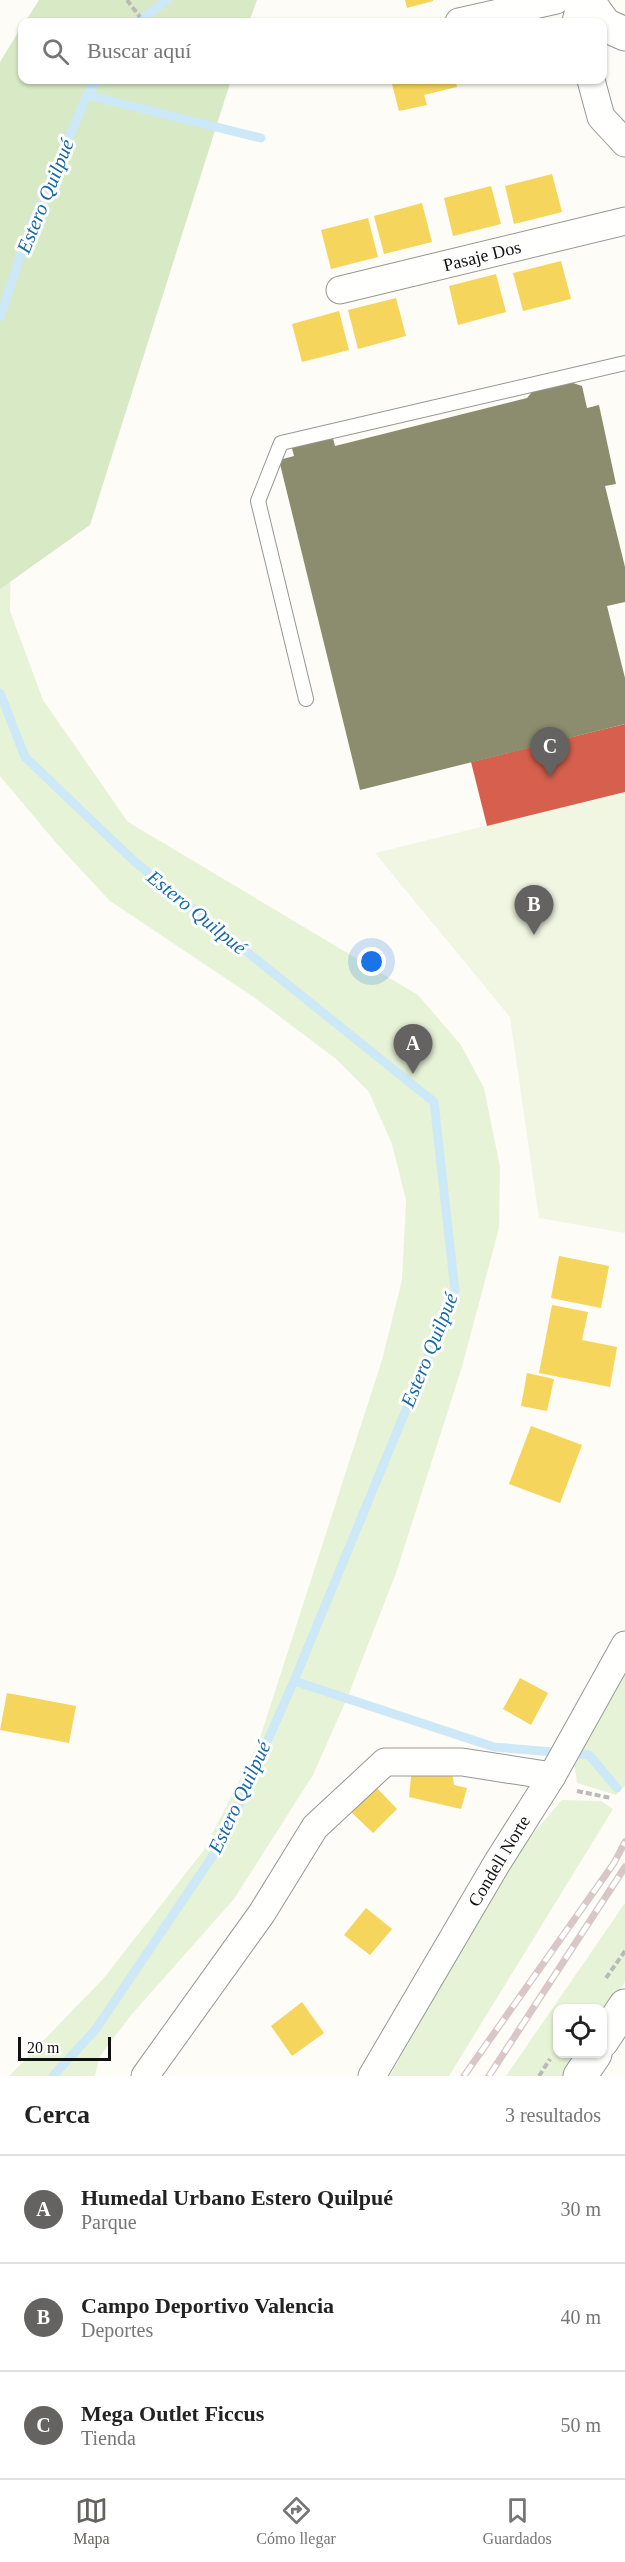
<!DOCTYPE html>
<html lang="es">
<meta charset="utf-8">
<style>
:root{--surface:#fff;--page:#f2f2f2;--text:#222;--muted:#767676;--line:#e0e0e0;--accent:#646362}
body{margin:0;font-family:Georgia,serif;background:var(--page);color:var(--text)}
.controls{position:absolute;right:18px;bottom:18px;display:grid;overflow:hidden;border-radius:12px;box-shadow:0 2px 4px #0004}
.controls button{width:54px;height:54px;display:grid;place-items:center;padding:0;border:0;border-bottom:2px solid var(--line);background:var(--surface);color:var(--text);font:30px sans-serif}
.scale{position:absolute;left:18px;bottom:15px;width:93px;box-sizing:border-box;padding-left:6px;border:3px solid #111;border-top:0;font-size:16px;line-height:21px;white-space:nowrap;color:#111;-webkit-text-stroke:4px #fff;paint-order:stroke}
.you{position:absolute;left:372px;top:962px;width:21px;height:21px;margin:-15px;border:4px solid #fff;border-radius:50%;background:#1a73e8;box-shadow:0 0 0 9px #1a73e833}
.badge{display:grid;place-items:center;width:39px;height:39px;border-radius:50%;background:var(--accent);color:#fff;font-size:20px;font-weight:700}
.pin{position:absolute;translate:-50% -50px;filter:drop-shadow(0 2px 3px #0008)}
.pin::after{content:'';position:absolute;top:32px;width:21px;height:18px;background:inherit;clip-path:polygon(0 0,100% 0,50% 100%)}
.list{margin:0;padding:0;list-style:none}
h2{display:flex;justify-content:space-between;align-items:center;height:78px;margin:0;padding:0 24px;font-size:26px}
h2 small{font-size:20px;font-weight:400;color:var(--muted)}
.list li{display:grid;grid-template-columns:39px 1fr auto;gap:18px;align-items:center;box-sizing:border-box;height:108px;padding:0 24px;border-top:2px solid var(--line)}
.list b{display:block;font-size:22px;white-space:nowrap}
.list p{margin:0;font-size:20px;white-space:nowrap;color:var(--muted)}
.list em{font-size:20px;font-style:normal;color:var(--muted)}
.icon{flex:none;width:33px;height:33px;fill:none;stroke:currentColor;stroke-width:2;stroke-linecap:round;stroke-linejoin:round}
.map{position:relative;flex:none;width:625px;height:2076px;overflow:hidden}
.search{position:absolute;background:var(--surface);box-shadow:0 2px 4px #0004;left:18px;right:18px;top:18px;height:66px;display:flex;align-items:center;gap:15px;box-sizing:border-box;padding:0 21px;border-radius:12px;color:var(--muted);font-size:22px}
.sheet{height:402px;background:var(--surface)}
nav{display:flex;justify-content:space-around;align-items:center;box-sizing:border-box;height:84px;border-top:2px solid var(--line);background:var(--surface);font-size:16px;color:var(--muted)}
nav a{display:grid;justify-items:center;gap:3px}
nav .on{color:var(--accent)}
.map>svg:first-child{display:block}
.green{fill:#e7f3d7}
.forest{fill:#d8eac5}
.pitch{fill:#f0f6e1}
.homes{fill:#f6d55c}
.shops{fill:#d6604d}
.industry{fill:#8c8c6e}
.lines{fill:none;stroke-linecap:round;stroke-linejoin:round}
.stream{stroke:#cde8f7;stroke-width:9}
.service-casing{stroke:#979795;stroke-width:16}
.minor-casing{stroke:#979795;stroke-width:29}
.tertiary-casing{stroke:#979795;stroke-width:35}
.path{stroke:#b9b9b8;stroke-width:4;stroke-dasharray:6 3;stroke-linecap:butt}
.service{stroke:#fffffe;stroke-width:14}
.minor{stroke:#fffffe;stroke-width:27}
.tertiary{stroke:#fffffe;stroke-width:33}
.rail-casing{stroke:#d9c6c7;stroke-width:7}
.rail{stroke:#fff;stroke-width:4.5;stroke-dasharray:14;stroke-linecap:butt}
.labels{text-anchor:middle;stroke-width:6;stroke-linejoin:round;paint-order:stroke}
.street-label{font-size:18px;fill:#111;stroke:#fff}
.water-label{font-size:20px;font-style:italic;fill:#1768a6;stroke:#fff}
</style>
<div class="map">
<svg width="625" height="2076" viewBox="0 0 625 2076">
<rect width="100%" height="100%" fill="#fdfcf7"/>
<g class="green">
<path d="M0,208L12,466L10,611L43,700L128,822L418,995L461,1045L484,1088L500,1167L499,1228L462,1367L396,1573L348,1696L313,1775L234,1899L132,2014L100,2056L95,2076H9L103,1979L204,1850L258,1744L382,1360L402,1280L406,1200L392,1144L369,1092L336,1059L255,998L110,901L57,844L0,776Z"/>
<path d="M625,1665V1786L616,1795L577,1783L574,1761Z"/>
<path d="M562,1800L601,1801L613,1809L449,2076H390L510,1860Z"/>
<path d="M625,1903V1982L603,2016L602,2008H558V2054H578L563,2076H506Z"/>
</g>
<g class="forest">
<path d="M39,0H257L249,22H25Z"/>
<path d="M22,26V80H231L90,525L0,589V62Z"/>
</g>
<path class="pitch" d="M625,792V1233L539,1218L510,1017L375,853Z"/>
<g class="homes">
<path d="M405,0H433V1L407,8Z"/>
<path d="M391,80H455L457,87L424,95L427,105L399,111Z"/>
<path d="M471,80H487L472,84Z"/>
<path d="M552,174L562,212L514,224L505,186Z"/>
<path d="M491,186L501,224L453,236L444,198Z"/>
<path d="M422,203L432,242L384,254L374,216Z"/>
<path d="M368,218L378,257L331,269L321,230Z"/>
<path d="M561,261L571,299L523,311L513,273Z"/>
<path d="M496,274L506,312L458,325L449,286Z"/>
<path d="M396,298L406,336L358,349L348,310Z"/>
<path d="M339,311L349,350L302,362L292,324Z"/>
<path d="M559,1256L609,1266L601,1308L551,1298Z"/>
<path d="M552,1305L588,1312L582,1340L617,1347L610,1387L539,1373Z"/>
<path d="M527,1373L554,1379L547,1411L521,1406Z"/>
<path d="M531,1426L582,1445L560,1503L509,1484Z"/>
<path d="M520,1678L548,1693L531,1725L503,1709Z"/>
<path d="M7,1693L76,1706L69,1743L0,1730Z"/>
<path d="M412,1768L452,1772L454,1785L467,1788L461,1809L409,1797Z"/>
<path d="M373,1784L397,1809L373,1833L348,1809Z"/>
<path d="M366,1908L392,1929L370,1955L344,1935Z"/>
<path d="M302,2002L324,2033L292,2056L271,2026Z"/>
</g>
<path class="shops" d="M625,724V792L487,826L471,762Z"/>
<path class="industry" d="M567,381L582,386L587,408L599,405L616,484L605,486L625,567V602L607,606L625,678V724L360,790L279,460L294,456L289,437L330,427L335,446L527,398L536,387Z"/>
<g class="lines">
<g class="stream">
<path d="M137,22L167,0"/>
<path d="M87,95L261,138"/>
<path d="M0,317L25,241L87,95L98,80"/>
<path d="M0,693L25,757L134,861L434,1102L455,1291L294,1681L224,1839L96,2029L53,2076"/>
<path d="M294,1681L494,1747L589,1755L617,1788"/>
</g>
<defs>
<path id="service" d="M306,699L258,501L281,443L625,363"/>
<g id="minor">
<path d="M459,22L556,0"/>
<path d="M576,22L581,0"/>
<path d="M591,80L601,117L625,143"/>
<path d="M340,290L625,221"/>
<path d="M145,2076L262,1913L315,1827L385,1762H462L552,1776"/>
<path d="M372,2076L497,1863L552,1776L625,1645"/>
</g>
<g id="tertiary">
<path d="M587,0L605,25L625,34"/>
<path d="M602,2041L625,2006"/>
<path d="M580,2076L595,2054"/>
</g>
</defs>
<use href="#service" class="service-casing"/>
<use href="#minor" class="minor-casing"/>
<use href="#tertiary" class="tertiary-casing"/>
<g class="path">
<path d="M127,0L140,17"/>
<path d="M577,1791L611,1798"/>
<path d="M606,1978L625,1951"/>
<path d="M539,2076L550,2059"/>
</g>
<use href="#service" class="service"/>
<use href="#minor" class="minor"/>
<use href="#tertiary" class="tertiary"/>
<defs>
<g id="rail">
<path d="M464,2076L614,1863L625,1842"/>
<path d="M489,2076L625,1867"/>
</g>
</defs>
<use href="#rail" class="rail-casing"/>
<use href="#rail" class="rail"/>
</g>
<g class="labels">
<g class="street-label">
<text transform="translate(482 256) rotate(-14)" y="6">Pasaje Dos</text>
<text transform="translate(499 1861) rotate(-59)" y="6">Condell Norte</text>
</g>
<g class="water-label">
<text transform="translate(45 196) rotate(-68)" y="7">Estero Quilpué</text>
<text transform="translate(197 912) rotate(39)" y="7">Estero Quilpué</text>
<text transform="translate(429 1350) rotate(-68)" y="7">Estero Quilpué</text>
<text transform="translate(239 1797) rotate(-65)" y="7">Estero Quilpué</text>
</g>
</g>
</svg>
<div class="controls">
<button><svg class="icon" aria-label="locate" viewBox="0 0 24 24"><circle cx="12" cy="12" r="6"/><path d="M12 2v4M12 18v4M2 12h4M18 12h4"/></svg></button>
</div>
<div class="scale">20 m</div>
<div class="you"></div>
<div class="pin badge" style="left:413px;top:1074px">A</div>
<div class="pin badge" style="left:534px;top:935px">B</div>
<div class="pin badge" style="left:550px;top:777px">C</div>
<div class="search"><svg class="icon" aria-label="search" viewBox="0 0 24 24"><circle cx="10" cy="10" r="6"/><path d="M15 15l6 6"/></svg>Buscar aquí</div>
</div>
<section class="sheet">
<h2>Cerca<small>3 resultados</small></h2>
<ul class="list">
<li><span class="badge">A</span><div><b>Humedal Urbano Estero Quilpué</b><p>Parque</p></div><em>30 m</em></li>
<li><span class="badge">B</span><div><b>Campo Deportivo Valencia</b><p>Deportes</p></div><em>40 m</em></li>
<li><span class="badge">C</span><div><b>Mega Outlet Ficcus</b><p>Tienda</p></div><em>50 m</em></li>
</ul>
</section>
<nav>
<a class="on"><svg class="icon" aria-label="map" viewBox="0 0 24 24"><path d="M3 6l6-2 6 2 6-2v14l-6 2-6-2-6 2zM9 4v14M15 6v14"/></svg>Mapa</a>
<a><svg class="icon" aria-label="directions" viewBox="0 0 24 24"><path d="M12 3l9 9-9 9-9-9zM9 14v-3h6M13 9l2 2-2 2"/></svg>Cómo llegar</a>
<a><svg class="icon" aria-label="saved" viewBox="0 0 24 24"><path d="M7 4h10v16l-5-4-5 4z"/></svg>Guardados</a>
</nav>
